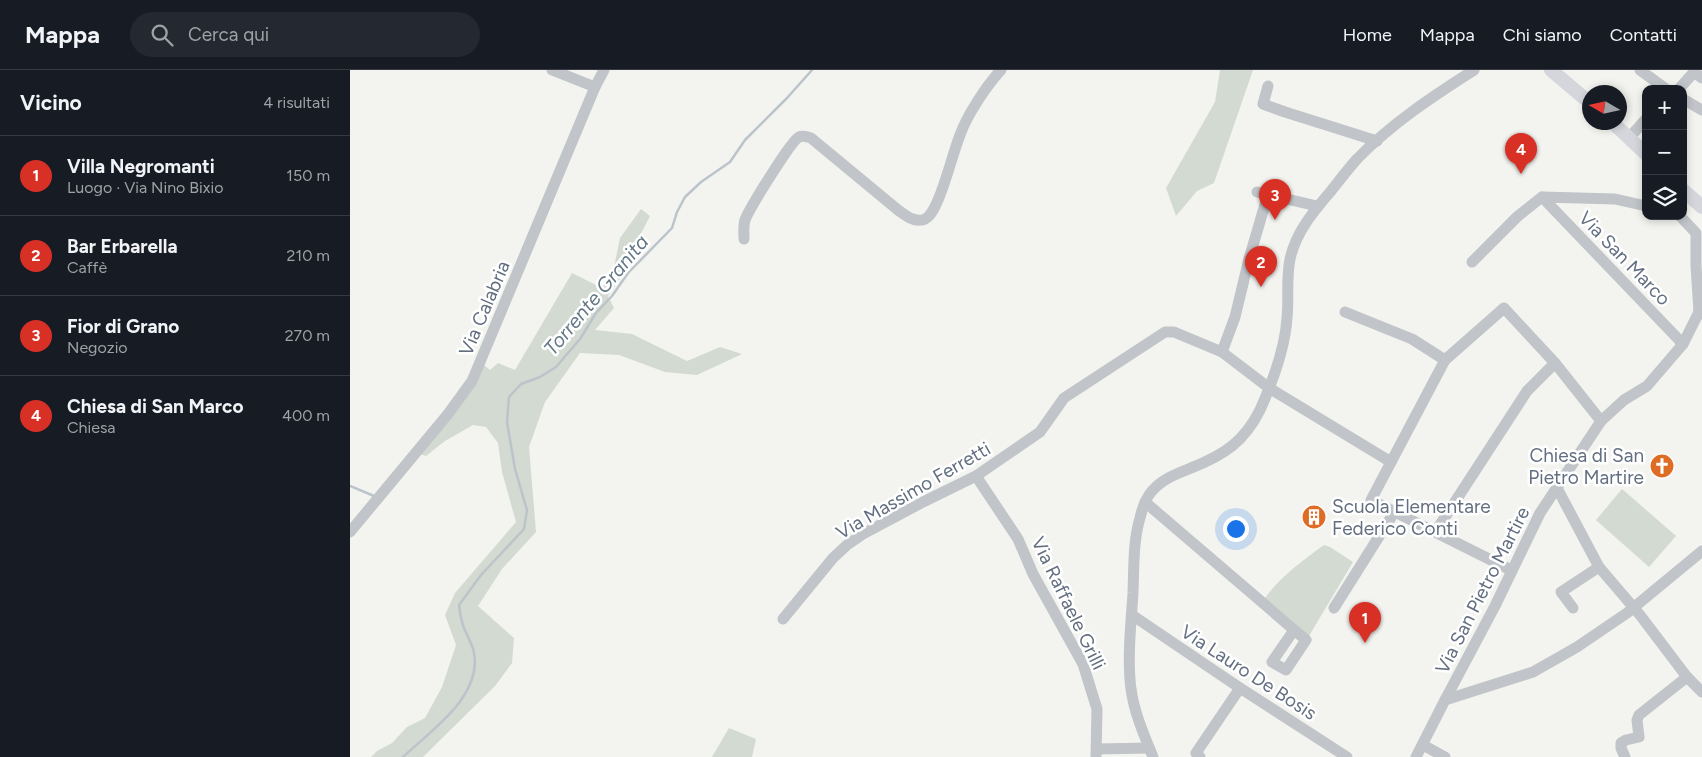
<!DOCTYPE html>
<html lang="it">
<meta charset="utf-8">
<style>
:root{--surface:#171b24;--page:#242831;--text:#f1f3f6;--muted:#9ea1a6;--line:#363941;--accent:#d93025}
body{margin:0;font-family:Figtree,sans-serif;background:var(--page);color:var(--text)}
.controls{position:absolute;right:15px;top:15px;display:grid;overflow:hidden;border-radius:10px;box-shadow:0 2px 8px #0003}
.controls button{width:45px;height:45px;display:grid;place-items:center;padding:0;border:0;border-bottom:1px solid var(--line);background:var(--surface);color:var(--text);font:25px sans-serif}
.compass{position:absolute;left:1232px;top:15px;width:45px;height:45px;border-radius:50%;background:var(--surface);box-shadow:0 2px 8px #0003;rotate:279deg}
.you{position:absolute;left:885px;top:458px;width:18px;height:18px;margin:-12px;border:4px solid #fff;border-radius:50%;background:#1a73e8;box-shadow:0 0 0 8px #1a73e833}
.badge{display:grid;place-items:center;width:32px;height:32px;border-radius:50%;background:var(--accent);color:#fff;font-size:16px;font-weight:700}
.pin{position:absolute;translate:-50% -41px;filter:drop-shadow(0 1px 2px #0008)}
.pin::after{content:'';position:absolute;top:26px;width:18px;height:15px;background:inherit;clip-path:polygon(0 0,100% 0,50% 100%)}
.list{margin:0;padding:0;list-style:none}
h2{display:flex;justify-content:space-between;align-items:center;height:65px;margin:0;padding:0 20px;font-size:21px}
h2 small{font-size:16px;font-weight:400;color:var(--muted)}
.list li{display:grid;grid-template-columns:32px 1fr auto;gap:15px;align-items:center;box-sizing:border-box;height:80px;padding:0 20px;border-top:1px solid var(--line)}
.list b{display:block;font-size:19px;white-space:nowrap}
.list p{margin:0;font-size:16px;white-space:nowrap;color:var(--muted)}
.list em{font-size:16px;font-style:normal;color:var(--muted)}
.icon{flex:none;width:28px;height:28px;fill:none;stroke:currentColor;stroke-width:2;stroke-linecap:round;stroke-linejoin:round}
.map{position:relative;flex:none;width:1352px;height:687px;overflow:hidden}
header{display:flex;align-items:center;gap:30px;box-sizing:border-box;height:70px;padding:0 25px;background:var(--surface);border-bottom:1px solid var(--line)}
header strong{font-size:24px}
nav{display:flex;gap:28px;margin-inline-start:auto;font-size:18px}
.search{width:350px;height:45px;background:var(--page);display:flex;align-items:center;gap:12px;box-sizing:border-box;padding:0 18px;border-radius:28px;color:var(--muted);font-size:19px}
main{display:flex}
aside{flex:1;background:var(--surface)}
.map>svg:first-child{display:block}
.green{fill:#d3dad1}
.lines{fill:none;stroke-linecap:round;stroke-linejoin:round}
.stream{stroke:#bcc4cb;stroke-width:2.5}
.minor{stroke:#c1c4c8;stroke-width:11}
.major{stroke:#d4d6dc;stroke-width:14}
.labels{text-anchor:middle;stroke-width:5;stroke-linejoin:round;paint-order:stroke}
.street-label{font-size:19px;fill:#636f80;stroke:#fff}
.poi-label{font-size:19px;fill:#636f80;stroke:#fff;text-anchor:end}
.water-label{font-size:20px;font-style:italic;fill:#637785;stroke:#fff}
</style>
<header>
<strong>Mappa</strong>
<div class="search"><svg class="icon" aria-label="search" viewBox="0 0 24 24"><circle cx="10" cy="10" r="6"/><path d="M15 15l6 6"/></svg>Cerca qui</div>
<nav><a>Home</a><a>Mappa</a><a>Chi siamo</a><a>Contatti</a></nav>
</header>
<main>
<aside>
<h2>Vicino<small>4 risultati</small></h2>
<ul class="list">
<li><span class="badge">1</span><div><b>Villa Negromanti</b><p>Luogo · Via Nino Bixio</p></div><em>150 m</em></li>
<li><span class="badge">2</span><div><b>Bar Erbarella</b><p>Caffè</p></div><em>210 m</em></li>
<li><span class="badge">3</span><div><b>Fior di Grano</b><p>Negozio</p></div><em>270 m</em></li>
<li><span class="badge">4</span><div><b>Chiesa di San Marco</b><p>Chiesa</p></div><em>400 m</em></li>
</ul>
</aside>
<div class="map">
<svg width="1352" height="687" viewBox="0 0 1352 687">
<rect width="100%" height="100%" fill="#f3f4ef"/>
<g class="green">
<path d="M870,0H903L864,113L847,121L826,146L816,118L865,32Z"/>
<path d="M291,139L300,146L282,181L286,186L258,226L264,238L245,260L282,264L337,291L370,277L392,284L347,305L315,302L269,285L230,283L195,332L179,377L186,462L152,499L128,536L164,568L162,593L145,616L73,687H21L27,681L42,673L57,657L75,648L92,617L106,575L95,545L105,523L166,452L152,402L148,373L136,357L123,355L95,371L76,386L70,384L134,295L140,300L148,293L165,300L222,203L252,218L263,202L270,168Z"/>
<path d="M1272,419L1326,466L1299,497L1246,450Z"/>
<path d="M974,475L980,477L1003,492L959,566L915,528C931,506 952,491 974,475Z"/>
<path d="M379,658L406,669L402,687H362Z"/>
</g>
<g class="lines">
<g class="stream">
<path d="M0,416L24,426"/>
<path d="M53,687C80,661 132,627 124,583C123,575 117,566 114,558C111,551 110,543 109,535L131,505L174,459L177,440L165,399L157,352L159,327L171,314L190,307L206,297L230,269L246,243L262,226L278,203L322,158L327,142L335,127L351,112L380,92L395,70L437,28L462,0"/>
</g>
<g class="minor">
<path d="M202,0L245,17"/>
<path d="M1290,0L1316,19"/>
<path d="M918,16L913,34L935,42L1027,71"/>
<path d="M1329,19L1344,2L1352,8"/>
<path d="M1333,29L1352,40"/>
<path d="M1279,68L1296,49"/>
<path d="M907,122L967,136"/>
<path d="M1192,127L1333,274"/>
<path d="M1330,146L1346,163V196L1349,242L1352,244"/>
<path d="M394,169C394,163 393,156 395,150C399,139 441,71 449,67C453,65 457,67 461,68L548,140C555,145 563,152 572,150C580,149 585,137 588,130C597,109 602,86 610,65C617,45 637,15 651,0"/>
<path d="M1122,192L1168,146L1192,127L1265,129L1296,136"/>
<path d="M995,242L1062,269L1095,290"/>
<path d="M872,282L885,247L899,189L918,124"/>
<path d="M626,406L668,469L683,504L733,594L747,639L746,687"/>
<path d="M1207,418L1249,497L1290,545L1337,607L1352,622"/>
<path d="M795,432L956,570L936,600L922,592L944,560"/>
<path d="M1086,461L1177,321L1205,293"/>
<path d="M0,462L98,344L122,311L245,17L254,0"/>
<path d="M1161,500L1021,430L1095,290L1154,238L1205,293L1251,351"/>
<path d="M984,538L1045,441"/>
<path d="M1223,538L1211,522L1249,497"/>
<path d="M782,545L890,618L997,687"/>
<path d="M433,549L483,488L497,475L513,464L573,432L626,406L690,362L714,328L815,262H824L872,282L919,318L1041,392"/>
<path d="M1095,630L1145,536L1190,443L1251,351L1274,330L1297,316L1333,274L1349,242"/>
<path d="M1073,675L1095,687"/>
<path d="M747,679L799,678"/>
<path d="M803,687C794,665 784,642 781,619C777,590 781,553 783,523C784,498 783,471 790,448C792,439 796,428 802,421C812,409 828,403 841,398C874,385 894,372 910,340C923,311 935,279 937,248C939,229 936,208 940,189C946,162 963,142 981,121C989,111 998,99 1007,89C1041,54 1083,26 1124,0"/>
<path d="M850,687L846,683L890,618"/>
<path d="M1066,687L1095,630L1183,602L1227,577L1277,543L1352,481"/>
<path d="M1275,687L1271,678V673L1276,670L1289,667L1287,650L1289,645L1337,607"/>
</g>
<g class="major">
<path d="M1201,0L1240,33"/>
<path d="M1262,52L1296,84"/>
<path d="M1333,120L1352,137"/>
</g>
</g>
<defs>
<symbol id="church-disc" viewBox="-11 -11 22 22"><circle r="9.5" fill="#de6c25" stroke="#fff"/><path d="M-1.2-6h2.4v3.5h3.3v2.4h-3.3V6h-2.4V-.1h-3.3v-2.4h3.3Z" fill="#fff"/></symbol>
<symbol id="building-disc" viewBox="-11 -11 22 22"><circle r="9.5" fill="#de6c25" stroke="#fff"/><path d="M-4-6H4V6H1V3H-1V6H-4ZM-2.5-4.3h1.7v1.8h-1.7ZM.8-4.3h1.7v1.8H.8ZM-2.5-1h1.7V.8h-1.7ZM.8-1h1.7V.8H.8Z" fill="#fff"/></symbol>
</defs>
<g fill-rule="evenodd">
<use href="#church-disc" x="1298" y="382" width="28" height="28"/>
<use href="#building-disc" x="950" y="433" width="28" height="28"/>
</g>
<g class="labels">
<g class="street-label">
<text transform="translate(1275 188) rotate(46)" y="7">Via San Marco</text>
<text transform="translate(134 238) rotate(-67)" y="7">Via Calabria</text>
<text transform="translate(563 420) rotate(-30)" y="7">Via Massimo Ferretti</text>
<text transform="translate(1132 520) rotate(-63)" y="7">Via San Pietro Martire</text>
<text transform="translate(719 533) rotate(64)" y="7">Via Raffaele Grilli</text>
<text transform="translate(899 602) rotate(33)" y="7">Via Lauro De Bosis</text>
</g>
<g class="poi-label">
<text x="1294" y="392">Chiesa di San<tspan x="1294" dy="22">Pietro Martire</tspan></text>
<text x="982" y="443" text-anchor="start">Scuola Elementare<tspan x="982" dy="22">Federico Conti</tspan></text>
</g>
<g class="water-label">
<text transform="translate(246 225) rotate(-50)" y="7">Torrente Granita</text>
</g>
</g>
</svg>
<div class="controls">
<button>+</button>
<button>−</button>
<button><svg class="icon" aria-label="layers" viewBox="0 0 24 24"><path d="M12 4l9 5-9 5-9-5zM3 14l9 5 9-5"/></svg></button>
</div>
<svg class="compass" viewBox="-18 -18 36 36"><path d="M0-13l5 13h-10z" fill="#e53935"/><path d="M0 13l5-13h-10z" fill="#9ea1a6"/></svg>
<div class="you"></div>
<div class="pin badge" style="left:1015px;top:573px">1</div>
<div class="pin badge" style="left:911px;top:217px">2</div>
<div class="pin badge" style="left:925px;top:150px">3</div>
<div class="pin badge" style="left:1171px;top:104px">4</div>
</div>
</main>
